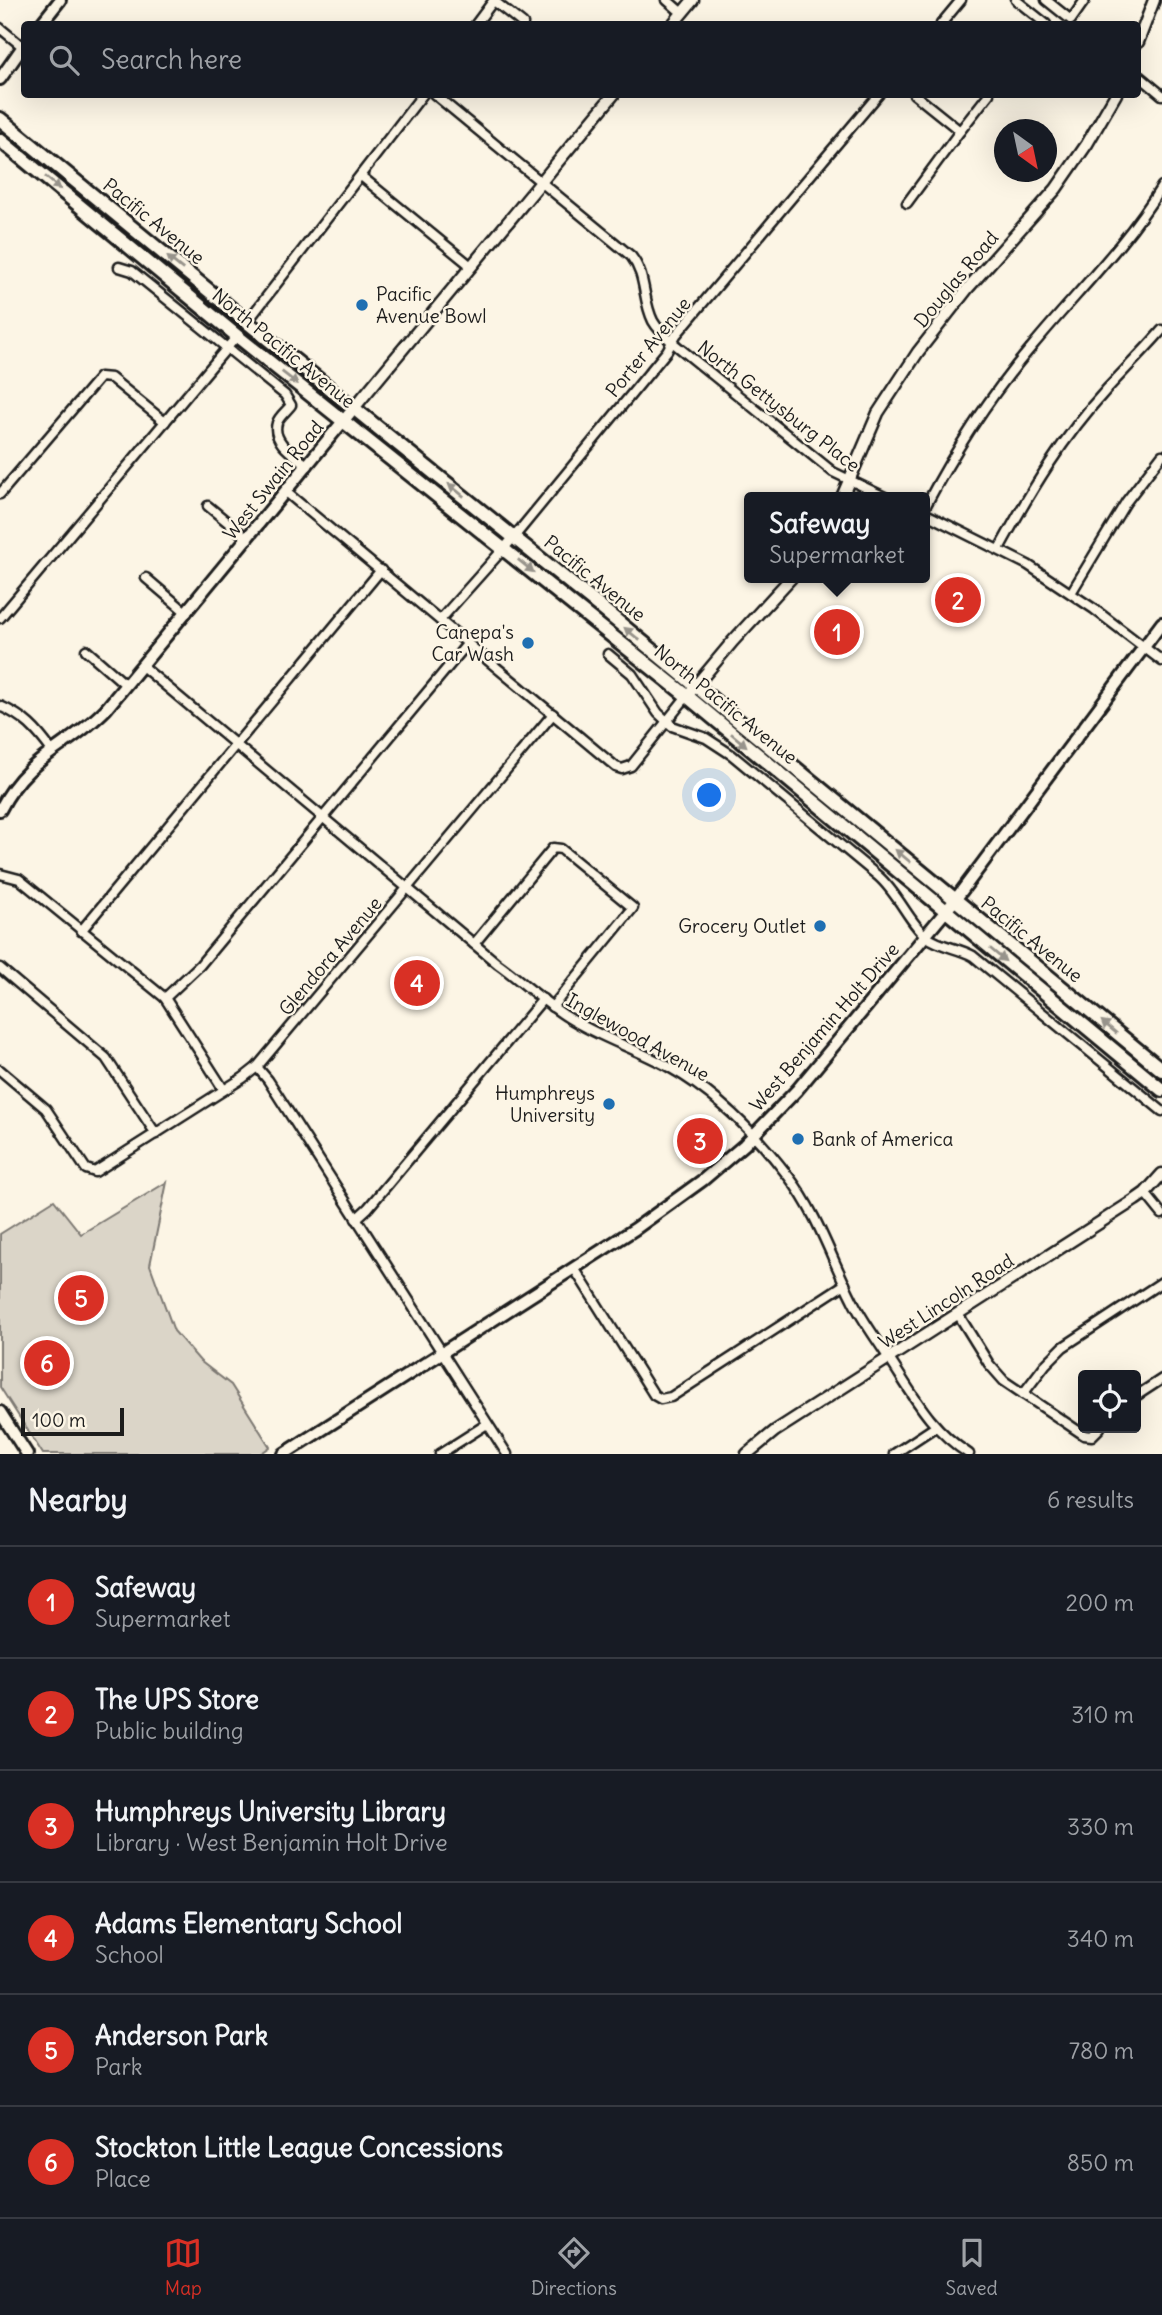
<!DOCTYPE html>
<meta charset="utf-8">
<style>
:root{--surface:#171b24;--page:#242831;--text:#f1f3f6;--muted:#9ea1a6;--line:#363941;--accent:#d93025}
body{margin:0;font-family:Delius,sans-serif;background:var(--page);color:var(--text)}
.controls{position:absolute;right:21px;bottom:21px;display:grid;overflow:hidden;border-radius:7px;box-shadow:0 7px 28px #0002}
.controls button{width:63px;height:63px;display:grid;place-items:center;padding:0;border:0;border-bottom:2px solid var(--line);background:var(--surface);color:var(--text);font:35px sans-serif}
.compass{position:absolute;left:994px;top:119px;width:63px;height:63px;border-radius:50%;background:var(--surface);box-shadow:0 7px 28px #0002;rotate:147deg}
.scale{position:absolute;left:21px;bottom:18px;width:103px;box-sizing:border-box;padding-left:7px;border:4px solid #1c1c1c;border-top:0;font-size:19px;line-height:24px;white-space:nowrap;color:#1c1c1c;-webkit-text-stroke:5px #fcf5e5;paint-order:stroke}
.you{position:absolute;left:710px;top:796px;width:24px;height:24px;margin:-18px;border:5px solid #fff;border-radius:50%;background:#1a73e8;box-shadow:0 0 0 10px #1a73e833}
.badge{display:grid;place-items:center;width:46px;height:46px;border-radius:50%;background:var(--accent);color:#fff;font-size:23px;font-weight:700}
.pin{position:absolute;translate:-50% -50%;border:4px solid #fff;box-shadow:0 2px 7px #0006}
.popup{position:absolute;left:744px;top:492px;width:186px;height:91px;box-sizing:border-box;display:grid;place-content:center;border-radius:7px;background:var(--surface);filter:drop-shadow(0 2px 5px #0005);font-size:23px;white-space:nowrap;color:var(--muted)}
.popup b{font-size:26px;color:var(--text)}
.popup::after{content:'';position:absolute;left:50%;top:100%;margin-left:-14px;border:14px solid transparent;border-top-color:var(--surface)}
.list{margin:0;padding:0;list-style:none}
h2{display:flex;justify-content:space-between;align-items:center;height:91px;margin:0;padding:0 28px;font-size:30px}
h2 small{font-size:23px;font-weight:400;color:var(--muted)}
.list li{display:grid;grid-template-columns:46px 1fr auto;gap:21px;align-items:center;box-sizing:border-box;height:112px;padding:0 28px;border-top:2px solid var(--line)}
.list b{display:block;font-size:26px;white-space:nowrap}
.list p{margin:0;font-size:23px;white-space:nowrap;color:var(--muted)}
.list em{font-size:23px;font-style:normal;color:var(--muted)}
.icon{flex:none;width:38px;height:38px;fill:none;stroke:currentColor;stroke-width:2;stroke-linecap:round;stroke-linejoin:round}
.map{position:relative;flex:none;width:1162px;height:1454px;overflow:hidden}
.search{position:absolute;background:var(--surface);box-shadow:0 7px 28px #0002;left:21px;right:21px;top:21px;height:77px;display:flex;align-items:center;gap:18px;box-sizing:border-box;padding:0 24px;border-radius:7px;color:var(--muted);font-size:26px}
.sheet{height:763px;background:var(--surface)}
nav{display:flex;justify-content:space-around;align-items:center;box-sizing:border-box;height:98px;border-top:2px solid var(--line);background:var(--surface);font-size:19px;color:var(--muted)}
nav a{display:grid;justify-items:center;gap:4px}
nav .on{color:var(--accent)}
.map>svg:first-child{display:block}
.green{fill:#dbd5c8;stroke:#7c7872;stroke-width:2}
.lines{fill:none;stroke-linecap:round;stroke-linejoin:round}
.minor-casing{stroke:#1c1c1c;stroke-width:13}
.tertiary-casing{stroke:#1c1c1c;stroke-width:15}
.secondary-casing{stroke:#1c1c1c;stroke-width:16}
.primary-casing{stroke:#1c1c1c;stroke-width:18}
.minor{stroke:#fcf5e5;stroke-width:8}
.tertiary{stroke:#fcf5e5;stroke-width:10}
.secondary{stroke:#fcf5e5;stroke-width:10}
.primary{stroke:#fcf5e5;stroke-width:12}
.oneway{fill:#97938b}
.poi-dot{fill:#1f6fb2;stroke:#fcf5e5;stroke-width:2.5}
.labels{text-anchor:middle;stroke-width:5;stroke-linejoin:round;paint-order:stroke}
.street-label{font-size:19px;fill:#1c1c1c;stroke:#fcf5e5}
.poi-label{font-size:19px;fill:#1c1c1c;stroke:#fcf5e5;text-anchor:end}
</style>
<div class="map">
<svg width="1162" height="1454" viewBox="0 0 1162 1454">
<rect width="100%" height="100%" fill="#fcf5e5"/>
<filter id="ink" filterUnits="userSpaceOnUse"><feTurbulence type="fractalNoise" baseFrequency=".0143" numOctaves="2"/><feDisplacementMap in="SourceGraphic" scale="14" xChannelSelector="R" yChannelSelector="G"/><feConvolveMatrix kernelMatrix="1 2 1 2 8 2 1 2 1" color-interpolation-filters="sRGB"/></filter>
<g filter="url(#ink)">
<path class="green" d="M167,1182L150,1265L174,1331L200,1361L231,1385L270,1447L260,1454H43L0,1387V1234L54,1200L81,1234Z"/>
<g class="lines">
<defs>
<g id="minor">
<path d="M667,0L682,13"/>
<path d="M1016,0L1046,24"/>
<path d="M1046,0L1071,20L1085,0"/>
<path d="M494,1L523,24"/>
<path d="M476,24L494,0"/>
<path d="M941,24L961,0"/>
<path d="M0,28L23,47"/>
<path d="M1138,75L1162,95"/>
<path d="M434,94L631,256C647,276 642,299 653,321C658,330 665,336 672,342L833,472L885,497"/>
<path d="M960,131L989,94"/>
<path d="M361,176L471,266"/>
<path d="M907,203L960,131L914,94"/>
<path d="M119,267L132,271L285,395L291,405C287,411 279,416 277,423C271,442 296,456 308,466"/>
<path d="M247,322L423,94"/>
<path d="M286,492L616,767L622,769L631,766L687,696"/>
<path d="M0,494L100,377L111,378L165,422"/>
<path d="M208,506L248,539"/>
<path d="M924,509C955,450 991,394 1034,344C1078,291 1125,246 1162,186"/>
<path d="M924,513L1028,565L1094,609L1162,661"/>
<path d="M999,549C1030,492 1063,437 1107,389C1125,369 1144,351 1162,330"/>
<path d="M146,578L187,613"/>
<path d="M1071,593L1126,502L1162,455"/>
<path d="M0,618L237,336"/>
<path d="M440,620L514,537L667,351L676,335L879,94"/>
<path d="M86,650L126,685"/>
<path d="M608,654L632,674L658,713L672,726L706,738L732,755L878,876C898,893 910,924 927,937C941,947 959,948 973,956L1162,1111"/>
<path d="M142,666L498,964C522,981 544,1003 569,1018C601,1038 637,1049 669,1067C716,1093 757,1135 789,1177C818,1215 831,1258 852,1299C862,1320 876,1338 888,1357C914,1396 929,1428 969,1454"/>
<path d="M0,706C25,717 36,729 52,751"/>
<path d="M0,874L19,879L165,998L224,1090"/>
<path d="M81,931L381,570"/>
<path d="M474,944L553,848L561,849L633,908L552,1007"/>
<path d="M0,968L106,1058L156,1134"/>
<path d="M165,998L200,965L468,643"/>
<path d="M257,1067L268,1080L507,1454"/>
<path d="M0,1070L46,1109L86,1169L95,1172L243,1078L257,1067L553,714"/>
<path d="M1145,1193L1162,1214"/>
<path d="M356,1219L368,1208L543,999"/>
<path d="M574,1268L654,1395L661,1399L671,1397L845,1284"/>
<path d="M958,1314L989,1364L1004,1381L1084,1435L1092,1436L1100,1428"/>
<path d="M1023,1394L1045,1365L1063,1347L1162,1282"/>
<path d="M1136,1396L1162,1379"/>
<path d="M440,1454L487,1424"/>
<path d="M894,1454L935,1427"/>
</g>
<g id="tertiary">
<path d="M673,24L693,0"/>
<path d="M1138,42L1154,0"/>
<path d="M354,408L614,94"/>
<path d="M842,497L878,413L918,352L968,288L1056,189L1087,144L1116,94"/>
<path d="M687,696L733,641L791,578"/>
<path d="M747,1454L775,1431L1135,1200L1145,1193L1162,1174"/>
</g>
<g id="secondary">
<path d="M41,24L60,0"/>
<path d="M0,79L24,45"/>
<path d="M0,810C28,755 67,749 106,709L354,408"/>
<path d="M0,1412L27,1454"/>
<path d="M284,1454L635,1229L703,1180L744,1145L797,1090L955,900L1162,623"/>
</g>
<g id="primary">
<path d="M0,119L247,322L600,607L1162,1070"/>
<path d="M0,140L237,336L687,696L1162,1090"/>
</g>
</defs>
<use href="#minor" class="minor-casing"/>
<use href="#tertiary" class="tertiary-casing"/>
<use href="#secondary" class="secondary-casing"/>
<use href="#primary" class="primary-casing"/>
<use href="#minor" class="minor"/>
<use href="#tertiary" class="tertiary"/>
<use href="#secondary" class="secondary"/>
<use href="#primary" class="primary"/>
</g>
<defs><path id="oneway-solid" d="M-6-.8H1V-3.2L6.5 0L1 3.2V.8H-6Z" transform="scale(1.75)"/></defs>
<g class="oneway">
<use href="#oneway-solid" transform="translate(53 183) rotate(40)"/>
<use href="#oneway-solid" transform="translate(175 263) rotate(-141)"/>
<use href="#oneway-solid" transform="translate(290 378) rotate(38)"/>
<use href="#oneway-solid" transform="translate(456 490) rotate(-141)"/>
<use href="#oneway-solid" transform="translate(526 566) rotate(39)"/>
<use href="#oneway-solid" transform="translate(632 634) rotate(-141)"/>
<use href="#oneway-solid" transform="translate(739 740) rotate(40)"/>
<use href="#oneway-solid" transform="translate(903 856) rotate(-140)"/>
<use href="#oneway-solid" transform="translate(998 955) rotate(40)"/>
<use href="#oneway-solid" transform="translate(1109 1027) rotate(-140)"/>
</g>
</g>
<g class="poi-dot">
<circle cx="362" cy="305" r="7"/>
<circle cx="528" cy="643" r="7"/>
<circle cx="820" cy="926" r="7"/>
<circle cx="609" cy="1104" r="7"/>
<circle cx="798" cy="1139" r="7"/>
</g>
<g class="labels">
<g class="street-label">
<text transform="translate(154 221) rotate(39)" y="7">Pacific Avenue</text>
<text transform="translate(956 279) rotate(-50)" y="7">Douglas Road</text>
<text transform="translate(648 347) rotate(-51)" y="7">Porter Avenue</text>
<text transform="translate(284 348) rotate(39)" y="7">North Pacific Avenue</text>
<text transform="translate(779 406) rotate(38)" y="7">North Gettysburg Place</text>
<text transform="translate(273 480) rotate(-51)" y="7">West Swain Road</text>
<text transform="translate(595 578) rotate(39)" y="7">Pacific Avenue</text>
<text transform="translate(726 704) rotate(39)" y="7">North Pacific Avenue</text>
<text transform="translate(1032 939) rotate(39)" y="7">Pacific Avenue</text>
<text transform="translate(330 956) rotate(-50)" y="7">Glendora Avenue</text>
<text transform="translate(824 1027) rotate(-49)" y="7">West Benjamin Holt Drive</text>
<text transform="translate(638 1037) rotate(29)" y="7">Inglewood Avenue</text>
<text transform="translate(946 1301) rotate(-33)" y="7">West Lincoln Road</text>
</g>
<g class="poi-label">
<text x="376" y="301" text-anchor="start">Pacific<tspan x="376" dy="22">Avenue Bowl</tspan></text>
<text x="514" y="639">Canepa's<tspan x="514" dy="22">Car Wash</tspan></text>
<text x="806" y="933">Grocery Outlet</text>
<text x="595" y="1100">Humphreys<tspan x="595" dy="22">University</tspan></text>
<text x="812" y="1146" text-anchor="start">Bank of America</text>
</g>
</g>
</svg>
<div class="controls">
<button><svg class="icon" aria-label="locate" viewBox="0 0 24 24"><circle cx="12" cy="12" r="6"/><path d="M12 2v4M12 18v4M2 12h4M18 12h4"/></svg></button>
</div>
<svg class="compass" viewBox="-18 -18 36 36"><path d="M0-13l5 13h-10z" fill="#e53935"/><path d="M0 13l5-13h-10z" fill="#9ea1a6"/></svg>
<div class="scale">100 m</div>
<div class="you"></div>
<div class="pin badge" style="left:837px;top:632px">1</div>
<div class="popup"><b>Safeway</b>Supermarket</div>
<div class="pin badge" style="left:958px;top:600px">2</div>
<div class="pin badge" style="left:700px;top:1141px">3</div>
<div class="pin badge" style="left:417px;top:983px">4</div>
<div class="pin badge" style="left:81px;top:1298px">5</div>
<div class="pin badge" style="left:47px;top:1363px">6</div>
<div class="search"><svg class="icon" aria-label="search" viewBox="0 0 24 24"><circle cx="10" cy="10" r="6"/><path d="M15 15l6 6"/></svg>Search here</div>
</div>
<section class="sheet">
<h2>Nearby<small>6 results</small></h2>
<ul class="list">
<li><span class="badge">1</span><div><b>Safeway</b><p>Supermarket</p></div><em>200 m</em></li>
<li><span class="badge">2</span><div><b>The UPS Store</b><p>Public building</p></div><em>310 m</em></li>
<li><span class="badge">3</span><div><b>Humphreys University Library</b><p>Library · West Benjamin Holt Drive</p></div><em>330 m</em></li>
<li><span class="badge">4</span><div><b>Adams Elementary School</b><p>School</p></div><em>340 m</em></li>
<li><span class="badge">5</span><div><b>Anderson Park</b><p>Park</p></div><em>780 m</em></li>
<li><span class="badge">6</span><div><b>Stockton Little League Concessions</b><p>Place</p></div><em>850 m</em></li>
</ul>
</section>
<nav>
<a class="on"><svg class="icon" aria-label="map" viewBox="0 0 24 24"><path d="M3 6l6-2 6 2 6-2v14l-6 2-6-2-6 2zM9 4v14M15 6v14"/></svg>Map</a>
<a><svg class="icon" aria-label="directions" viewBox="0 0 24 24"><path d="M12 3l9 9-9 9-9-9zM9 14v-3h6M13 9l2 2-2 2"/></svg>Directions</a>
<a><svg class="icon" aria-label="saved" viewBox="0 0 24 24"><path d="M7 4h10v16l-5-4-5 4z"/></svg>Saved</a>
</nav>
